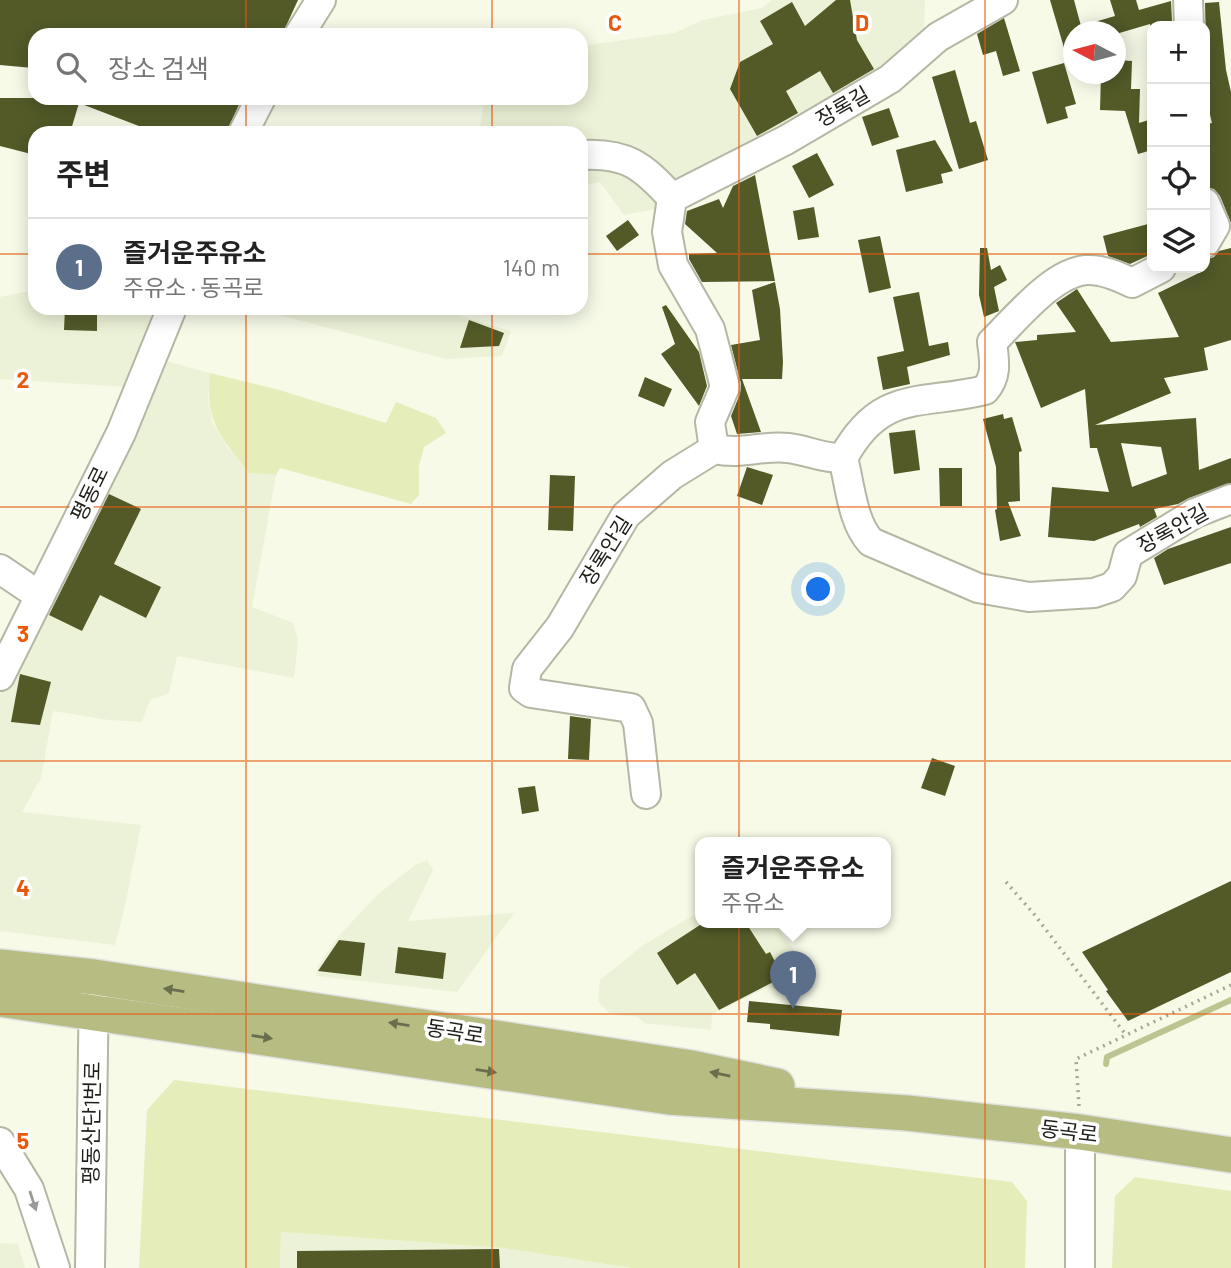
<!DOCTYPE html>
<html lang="ko">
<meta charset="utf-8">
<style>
:root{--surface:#fff;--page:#f6f6f6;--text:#222;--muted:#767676;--line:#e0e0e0;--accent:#ea580c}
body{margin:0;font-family:Barlow,"Noto Sans KR",sans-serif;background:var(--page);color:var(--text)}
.controls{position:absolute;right:21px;top:21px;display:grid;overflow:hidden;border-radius:14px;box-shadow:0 4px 18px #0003}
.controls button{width:63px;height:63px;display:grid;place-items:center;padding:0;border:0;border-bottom:2px solid var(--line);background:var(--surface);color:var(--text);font:35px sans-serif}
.compass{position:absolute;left:1063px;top:21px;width:63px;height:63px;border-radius:50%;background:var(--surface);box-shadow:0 4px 18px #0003;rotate:276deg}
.you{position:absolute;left:819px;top:590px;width:24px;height:24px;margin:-18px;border:5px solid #fff;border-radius:50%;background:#1a73e8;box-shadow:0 0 0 10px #1a73e833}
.badge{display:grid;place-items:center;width:46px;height:46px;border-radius:50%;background:var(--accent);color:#fff;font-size:23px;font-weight:700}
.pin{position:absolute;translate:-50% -58px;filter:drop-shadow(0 2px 4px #0008)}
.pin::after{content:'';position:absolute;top:37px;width:24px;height:21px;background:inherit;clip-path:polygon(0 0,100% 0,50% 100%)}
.popup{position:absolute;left:695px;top:837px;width:196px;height:91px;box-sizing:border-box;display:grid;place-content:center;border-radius:14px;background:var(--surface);filter:drop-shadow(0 2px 5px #0005);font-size:23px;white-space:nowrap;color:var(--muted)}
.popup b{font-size:26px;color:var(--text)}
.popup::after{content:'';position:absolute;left:50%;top:100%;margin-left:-14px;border:14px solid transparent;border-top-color:var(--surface)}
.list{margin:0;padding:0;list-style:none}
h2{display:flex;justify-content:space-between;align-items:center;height:91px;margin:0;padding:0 28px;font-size:30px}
h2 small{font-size:23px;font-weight:400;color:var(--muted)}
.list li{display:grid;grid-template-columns:46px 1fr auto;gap:21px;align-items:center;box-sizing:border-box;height:98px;padding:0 28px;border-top:2px solid var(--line)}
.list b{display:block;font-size:26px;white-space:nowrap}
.list p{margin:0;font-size:23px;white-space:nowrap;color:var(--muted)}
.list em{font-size:23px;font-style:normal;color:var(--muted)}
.icon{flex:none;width:38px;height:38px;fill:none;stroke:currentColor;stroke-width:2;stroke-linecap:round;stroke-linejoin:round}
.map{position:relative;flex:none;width:1231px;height:1268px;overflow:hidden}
.search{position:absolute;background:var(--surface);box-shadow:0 4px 18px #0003;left:28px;top:28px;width:560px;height:77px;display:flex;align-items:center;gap:18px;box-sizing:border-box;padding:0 24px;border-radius:21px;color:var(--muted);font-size:26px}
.panel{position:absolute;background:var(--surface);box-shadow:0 4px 18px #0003;left:28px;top:126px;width:560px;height:189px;border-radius:21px}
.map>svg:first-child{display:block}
.built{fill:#ecf2d7}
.green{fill:#e5eebb}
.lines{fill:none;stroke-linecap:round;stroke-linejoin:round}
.stream{stroke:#bcc590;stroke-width:6}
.building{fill:#535a28;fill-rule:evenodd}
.minor-casing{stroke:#b3b7a4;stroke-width:32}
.major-casing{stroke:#e0e0df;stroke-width:38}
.path{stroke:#a4a899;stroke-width:3.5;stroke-dasharray:2 5;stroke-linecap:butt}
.minor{stroke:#fff;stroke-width:28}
.major{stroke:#b6bc82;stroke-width:35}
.oneway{fill:#6a6e4e}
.oneway2{fill:#9a9b98}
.grid{fill:none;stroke:#e8590c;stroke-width:2;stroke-opacity:0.55}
.labels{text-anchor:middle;stroke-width:7;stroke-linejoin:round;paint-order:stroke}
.street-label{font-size:21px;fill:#1e2019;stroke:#fff}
.grid-label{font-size:23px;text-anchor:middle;font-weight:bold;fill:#e8590c;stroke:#fff;stroke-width:7;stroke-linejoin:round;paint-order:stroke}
</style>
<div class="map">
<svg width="1231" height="1268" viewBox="0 0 1231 1268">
<rect width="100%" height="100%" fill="#f6fae7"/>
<g class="built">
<path d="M772,0H925L924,27L942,30L661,208L624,215L600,182L581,186V133H477L479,132L485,98H581V46L674,33L703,20L762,8Z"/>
<path d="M35,290V308H162L129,387L0,379V297Z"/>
<path d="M253,308H436L511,331L502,356L446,359Z"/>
<path d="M159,359L210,373L208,397L212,422L226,445L249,473L276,475L252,607L293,623L298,640L294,678L177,656L169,693L150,700L142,722L109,720L53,711L41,778L22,812L141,825L125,906L115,945L0,931V694L104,483Z"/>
<path d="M427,860L433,870L408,921L514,913L457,992L316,976L318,966L337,938L377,895L415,865Z"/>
<path d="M700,911V923H768L780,931L792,948L815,965L778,990L769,987L712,1014L711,1030L644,1023L638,1017L610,1014L598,1001L600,980L642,946Z"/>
<path d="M281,1232L504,1248L631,1268H280Z"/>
<path d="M0,1243L18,1244L25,1268H0Z"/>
</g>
<g class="green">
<path d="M210,373L276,389L386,423L396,402L436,418L446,433L424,447L419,466V495L411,504L280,468L276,475L249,473C220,435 205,423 210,373Z"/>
<path d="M174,1080L1012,1182L1027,1201L1025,1268H631L504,1248L281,1232L280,1268H139L147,1110Z"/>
<path d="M1135,1177L1231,1191V1268H1112L1115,1196Z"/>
</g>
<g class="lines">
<path class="stream" d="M1106,1064L1107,1057L1231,1000"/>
</g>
<g class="building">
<path d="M0,0H298L282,35H35L33,68L0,65Z"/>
<path d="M836,0H850L857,40L874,69L833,93L820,71L786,91L798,113L757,136L730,89L740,62L773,44L760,21L792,2L805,26Z"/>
<path d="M1050,0H1074L1081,26L1115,16L1110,0H1136L1139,10L1171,1L1172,21L1151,27L1150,24L1116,34V32H1074V64L1069,65Z"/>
<path d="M1219,2L1226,70L1231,92V223L1220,196L1214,189L1205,187V124L1212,123L1205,94L1207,90L1205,3Z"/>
<path d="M1004,18L1020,71L1003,76L996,51L983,55L977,34Z"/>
<path d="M1116,60L1132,61L1131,89H1140L1139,123L1152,119V150L1138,154L1125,111L1100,110L1101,74H1116Z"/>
<path d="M1064,63L1076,104L1065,107L1068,118L1047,124L1032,72Z"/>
<path d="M955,70L970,123L976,121L988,160L959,169L932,77Z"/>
<path d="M0,98H242L226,133H157L79,103L70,133H35V155L0,146Z"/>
<path d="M889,108L899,137L872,146L862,117Z"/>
<path d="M935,140L953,171L941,174L943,183L906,192L896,150Z"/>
<path d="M817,153L834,185L809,198L792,166Z"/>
<path d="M755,175L775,281L702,282L689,259V254L717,253L685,224L687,211L719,199L723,208L733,186Z"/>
<path d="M814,207L819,237L798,240L793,211Z"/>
<path d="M628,220L639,235L617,251L606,236Z"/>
<path d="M1152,223V254L1130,264L1108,256L1103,236Z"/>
<path d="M880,236L891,288L869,293L858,240Z"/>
<path d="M980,248H987L991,270L1000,265L1007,280L994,287L999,311L984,317L979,295Z"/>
<path d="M1231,248V340L1204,348L1208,370L1164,378L1171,393L1095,425L1196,418L1199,470L1231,458V483L1189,498L1178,504L1154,509L1157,517L1140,527L1139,524L1094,541L1048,537L1052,487L1109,492L1097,448H1090L1085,389L1041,408L1015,342L1037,340V335L1076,332L1056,303L1077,289L1111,342L1179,337L1158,293L1205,270V260L1214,257L1219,251ZM1121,443L1161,447L1167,474L1132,487Z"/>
<path d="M775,282L780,309L783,362L782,379H742L761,432L737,434L731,416L740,394L741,384L731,345L760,340L752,290Z"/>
<path d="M919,292L929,346L948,342L950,355L907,367L910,384L883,390L877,357L904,351L893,297Z"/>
<path d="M666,305L699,352L707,386L699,406L661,354L675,344L662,307Z"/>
<path d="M65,308H91L90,311L97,312V331L64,330Z"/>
<path d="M469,320L504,333L499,346L460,348Z"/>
<path d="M645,377L672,389L664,407L638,396Z"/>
<path d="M1003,414L1004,419L1012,417L1022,451L1019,452L1020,501L1008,502L1021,536L1000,541L995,510L997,509L996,467L983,419Z"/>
<path d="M915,430L920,470L894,474L889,433Z"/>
<path d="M747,467L773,475L762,505L737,496Z"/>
<path d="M939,468H962V506H940Z"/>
<path d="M550,475L575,476L573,531L548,530Z"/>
<path d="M109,494L141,509L114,564L161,587L146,618L100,595L82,631L49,615Z"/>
<path d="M1231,527V563L1164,585L1154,558L1168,549Z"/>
<path d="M20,674L51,682L40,725L11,722Z"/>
<path d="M570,716L591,719L589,760L568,759Z"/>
<path d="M932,758L955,766L945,796L921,788Z"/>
<path d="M535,786L539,811L522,814L518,788Z"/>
<path d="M1231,881V972L1128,1021L1106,991L1108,990L1082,952Z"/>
<path d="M703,923H746L766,954L770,952L783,977L719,1010L695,973L677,985L657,953Z"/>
<path d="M339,940L365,943L361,976L318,971Z"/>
<path d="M398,947L446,953L443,979L395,973Z"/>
<path d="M749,1001L842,1010L839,1036L770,1029V1024L747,1022Z"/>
<path d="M499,1249L500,1268H297V1251Z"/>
</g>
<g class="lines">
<defs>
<g id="minor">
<path d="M1188,0L1189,26"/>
<path d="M299,35L321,0"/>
<path d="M243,133L261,98"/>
<path d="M581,155C626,152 643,166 672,198L786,140L890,79L938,37L1003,0"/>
<path d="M672,198L667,232L673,265L710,329L725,387L710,422L714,449"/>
<path d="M1205,203L1215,226L1205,243"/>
<path d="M843,458C881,388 921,406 985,390C998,375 994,360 992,342C1016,319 1052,273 1086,270C1102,269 1118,276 1132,283L1161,268"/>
<path d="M0,569L40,596"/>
<path d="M0,676L121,433L172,308"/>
<path d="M646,794L638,723L631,708L531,693L524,688L527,669L560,627L626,515L672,475L714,449C743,455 762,445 788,448C807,450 823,459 843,458C850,484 852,522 871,542L978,588L1029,597L1094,593L1112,587L1122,576L1128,554L1195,513L1231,499"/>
<path d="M0,1142L29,1189L55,1268"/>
<path d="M90,1268L94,977"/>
<path d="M1080,1268V1132"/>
</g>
<g id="major">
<path d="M0,967L94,977L692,1068L777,1086"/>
<path d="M0,999L669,1097L907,1113L1080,1132L1231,1155"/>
</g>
</defs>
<use href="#minor" class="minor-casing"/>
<use href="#major" class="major-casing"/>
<g class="path">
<path d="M1006,882L1034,914L1126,1035"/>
<path d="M1079,1106L1076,1059L1231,985"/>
</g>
<use href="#minor" class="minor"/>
<use href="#major" class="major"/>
</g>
<defs><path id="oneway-solid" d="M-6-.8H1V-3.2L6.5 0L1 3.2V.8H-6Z" transform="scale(1.75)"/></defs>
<g class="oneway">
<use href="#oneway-solid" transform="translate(174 990) rotate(-171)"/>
<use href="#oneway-solid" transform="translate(399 1024) rotate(-171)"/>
<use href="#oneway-solid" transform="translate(262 1037) rotate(9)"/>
<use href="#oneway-solid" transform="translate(486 1071) rotate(9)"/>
<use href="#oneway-solid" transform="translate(720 1074) rotate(-168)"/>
</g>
<use class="oneway2" href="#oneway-solid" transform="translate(33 1201) rotate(72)"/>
<path class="grid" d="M246,0V35M492,0V35M739,0V1268M985,0V1268M246,98V133M492,98V133M0,254H35M581,254H1152M1205,254H1231M246,308V1268M492,308V1268M0,507H1231M0,761H1231M0,1014H1231"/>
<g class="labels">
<g class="street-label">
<text transform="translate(843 107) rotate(-30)" y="7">장록길</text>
<text transform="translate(90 494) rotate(-64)" y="7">평동로</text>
<text transform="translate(1173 529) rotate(-29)" y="7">장록안길</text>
<text transform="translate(606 551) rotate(-58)" y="7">장록안길</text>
<text transform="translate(455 1032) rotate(9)" y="7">동곡로</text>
<text transform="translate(92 1123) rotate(-89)" y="7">평동산단1번로</text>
<text transform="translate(1069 1132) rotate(7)" y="7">동곡로</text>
</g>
</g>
<g class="grid-label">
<text x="615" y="31">C</text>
<text x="862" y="31">D</text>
<text x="23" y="388">2</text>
<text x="23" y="642">3</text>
<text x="23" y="896">4</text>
<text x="23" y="1149">5</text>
</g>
</svg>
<div class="controls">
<button>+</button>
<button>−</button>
<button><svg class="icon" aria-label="locate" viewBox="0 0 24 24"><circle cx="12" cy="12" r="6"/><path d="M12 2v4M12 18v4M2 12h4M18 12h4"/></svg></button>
<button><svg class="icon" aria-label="layers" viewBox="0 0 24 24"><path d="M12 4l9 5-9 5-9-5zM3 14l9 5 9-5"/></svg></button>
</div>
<svg class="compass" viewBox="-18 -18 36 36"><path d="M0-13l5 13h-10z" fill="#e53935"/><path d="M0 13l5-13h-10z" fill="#767676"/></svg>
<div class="you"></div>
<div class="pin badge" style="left:793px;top:1009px;background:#5c6f8a">1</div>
<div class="popup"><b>즐거운주유소</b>주유소</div>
<div class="search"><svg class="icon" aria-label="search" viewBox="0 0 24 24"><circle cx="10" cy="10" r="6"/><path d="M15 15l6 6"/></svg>장소 검색</div>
<section class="panel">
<h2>주변<small></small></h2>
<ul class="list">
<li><span class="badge" style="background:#5c6f8a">1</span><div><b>즐거운주유소</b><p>주유소 · 동곡로</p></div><em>140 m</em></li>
</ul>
</section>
</div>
